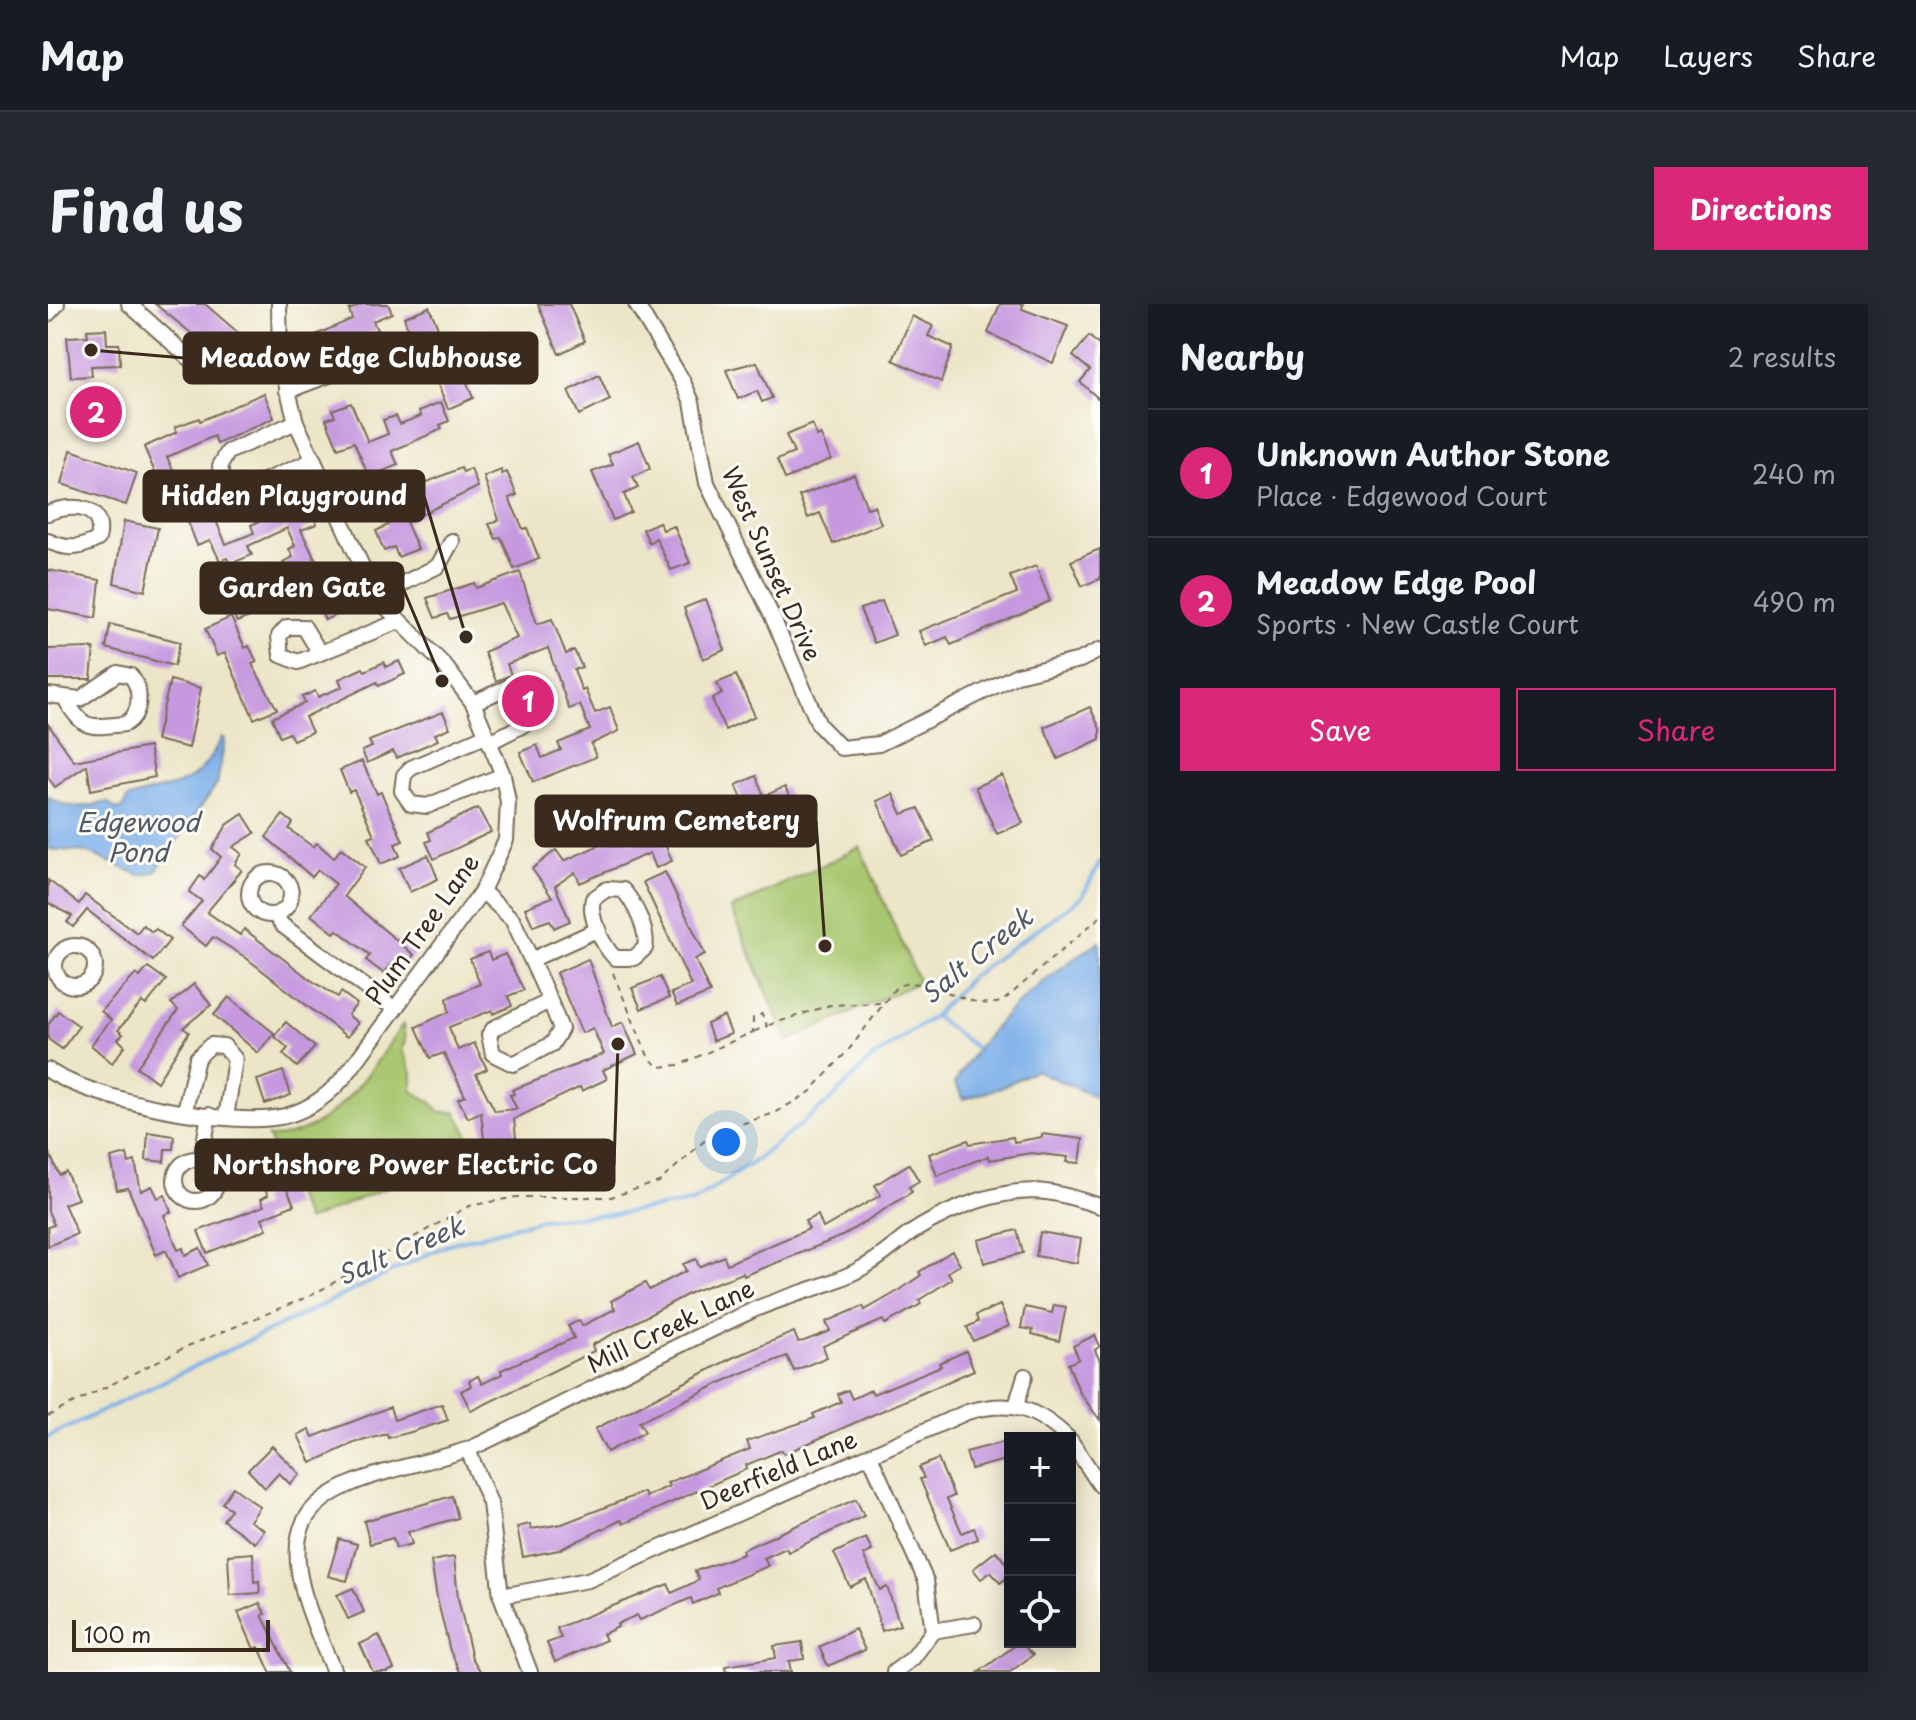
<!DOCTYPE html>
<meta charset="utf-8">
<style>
:root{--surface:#171b24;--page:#242831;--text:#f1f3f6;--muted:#9ea1a6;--line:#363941;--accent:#db2777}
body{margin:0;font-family:"Playpen Sans",sans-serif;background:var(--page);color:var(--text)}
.controls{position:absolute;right:24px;bottom:24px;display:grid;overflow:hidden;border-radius:0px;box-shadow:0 4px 20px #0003}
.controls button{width:72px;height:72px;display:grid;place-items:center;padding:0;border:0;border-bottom:2px solid var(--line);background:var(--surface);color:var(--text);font:40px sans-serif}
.scale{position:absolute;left:24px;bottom:20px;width:198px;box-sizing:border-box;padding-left:8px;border:4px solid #3b2a1e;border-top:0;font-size:22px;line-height:28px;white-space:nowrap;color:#3b2a1e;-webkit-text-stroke:6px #fdfcf7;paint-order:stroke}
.you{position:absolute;left:678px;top:838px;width:28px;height:28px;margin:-20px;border:6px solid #fff;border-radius:50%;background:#1a73e8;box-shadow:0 0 0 12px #1a73e833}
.badge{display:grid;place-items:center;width:52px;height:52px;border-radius:50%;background:var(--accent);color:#fff;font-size:26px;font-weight:700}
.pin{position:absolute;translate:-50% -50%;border:4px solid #fff;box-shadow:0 2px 8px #0006}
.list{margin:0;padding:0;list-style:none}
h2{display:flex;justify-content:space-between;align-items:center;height:104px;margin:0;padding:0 32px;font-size:34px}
h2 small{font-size:26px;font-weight:400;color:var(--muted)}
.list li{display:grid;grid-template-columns:52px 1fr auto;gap:24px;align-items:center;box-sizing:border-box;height:128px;padding:0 32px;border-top:2px solid var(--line)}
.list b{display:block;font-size:30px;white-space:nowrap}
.list p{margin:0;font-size:26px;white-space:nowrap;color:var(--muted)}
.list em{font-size:26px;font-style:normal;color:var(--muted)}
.actions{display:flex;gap:16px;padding:24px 32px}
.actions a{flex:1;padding:18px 0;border:2px solid var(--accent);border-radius:0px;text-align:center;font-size:28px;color:var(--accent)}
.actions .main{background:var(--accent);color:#fff}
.icon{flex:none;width:44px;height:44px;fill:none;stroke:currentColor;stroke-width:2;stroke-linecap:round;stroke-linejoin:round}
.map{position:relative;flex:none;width:1052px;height:1368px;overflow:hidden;border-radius:0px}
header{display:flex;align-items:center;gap:48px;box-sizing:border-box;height:112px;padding:0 40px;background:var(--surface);border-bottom:2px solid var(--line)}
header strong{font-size:38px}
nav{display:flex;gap:44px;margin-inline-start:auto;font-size:28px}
.intro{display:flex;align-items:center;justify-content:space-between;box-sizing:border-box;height:192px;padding:0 48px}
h1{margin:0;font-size:56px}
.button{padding:20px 36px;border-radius:0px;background:var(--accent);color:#fff;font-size:28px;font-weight:700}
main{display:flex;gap:48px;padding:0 48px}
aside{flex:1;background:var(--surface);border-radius:0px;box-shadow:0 4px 20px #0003}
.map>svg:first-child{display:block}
.green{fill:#a8c76f;stroke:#727846;stroke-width:2}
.water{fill:#7cafe9;stroke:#5c6c84;stroke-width:2}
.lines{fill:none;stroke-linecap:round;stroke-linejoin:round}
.stream{stroke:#7cafe9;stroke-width:4}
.building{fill:#c699df}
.minor-casing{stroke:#796b59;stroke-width:18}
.path{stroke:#796b59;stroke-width:2;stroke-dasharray:6 6;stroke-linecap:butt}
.minor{stroke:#fff;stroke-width:14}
.labels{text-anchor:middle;stroke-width:6;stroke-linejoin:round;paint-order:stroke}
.street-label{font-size:24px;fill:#3b2a1e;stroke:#fdfcf7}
.water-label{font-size:26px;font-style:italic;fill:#525965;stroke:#fdfcf7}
.leader{fill:none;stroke:#3b2a1e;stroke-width:3}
.callout-dot{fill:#3b2a1e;stroke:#fdfcf7;stroke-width:3}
.callout{fill:#3b2a1e;stroke:#3b2a1e;stroke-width:3}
.callout-label{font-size:26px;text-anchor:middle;font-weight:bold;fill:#fff}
</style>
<header>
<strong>Map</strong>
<nav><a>Map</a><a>Layers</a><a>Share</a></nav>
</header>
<div class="intro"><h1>Find us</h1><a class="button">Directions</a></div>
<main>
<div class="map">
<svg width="1052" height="1368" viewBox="0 0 1052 1368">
<rect width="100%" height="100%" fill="#fdfcf7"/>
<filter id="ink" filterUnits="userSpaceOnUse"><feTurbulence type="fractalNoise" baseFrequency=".0125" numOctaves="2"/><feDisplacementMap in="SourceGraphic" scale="16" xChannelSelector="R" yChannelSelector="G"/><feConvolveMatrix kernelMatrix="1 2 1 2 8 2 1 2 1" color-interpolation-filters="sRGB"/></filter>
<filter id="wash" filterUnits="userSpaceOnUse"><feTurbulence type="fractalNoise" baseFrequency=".006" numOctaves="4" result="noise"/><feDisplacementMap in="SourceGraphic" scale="32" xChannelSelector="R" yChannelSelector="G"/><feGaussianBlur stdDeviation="1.8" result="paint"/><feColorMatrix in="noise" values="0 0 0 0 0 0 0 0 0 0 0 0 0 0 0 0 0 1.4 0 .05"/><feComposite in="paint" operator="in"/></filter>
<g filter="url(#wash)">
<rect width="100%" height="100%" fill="#ece5c7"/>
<g class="green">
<path d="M812,543L871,678L740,737L683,605Z"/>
<path d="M355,720L357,736L354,746L364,769V787L383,798L392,808H408L428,846L259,917L220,833C283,836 324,764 355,720Z"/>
</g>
<g class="water">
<path d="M174,433L177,435L169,480L107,568L91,571L39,548L0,545V492C18,506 37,504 59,498L69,506L75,504L79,495C131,476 146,489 174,433Z"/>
<path d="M1052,637V795L987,766L952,784L916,795L907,779C942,716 993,676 1052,637Z"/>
</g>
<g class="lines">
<g class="stream">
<path d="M886,712L927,743"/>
<path d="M0,1133L401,940L495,915L568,910L645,898L711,854L784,795L822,756L886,712L924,672L1034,593L1052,558"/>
</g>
</g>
<g id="blocks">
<g class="building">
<path d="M107,0H157L194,32L174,54Z"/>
<path d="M314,0H340L344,9L325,17L329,26L321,30L326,41L310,48L304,34L284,43L288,51L274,57L263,33L304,15L301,6Z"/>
<path d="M490,0H521L537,37L511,50Z"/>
<path d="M952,0H975L974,5L1020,22L1005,59L940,29Z"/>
<path d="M381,3L389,21L391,33L387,34L399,67L412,61L425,94L400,105L386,71L376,73L356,13Z"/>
<path d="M864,12L885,22L880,32L905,43L893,78L845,56Z"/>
<path d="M58,25L59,40H71L72,61L43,62L44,72L23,73L19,33L40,32L39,26Z"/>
<path d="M1041,32L1052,42V96L1032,78L1042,66L1025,52Z"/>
<path d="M709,58L724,94L714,98L709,87L690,95L678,66Z"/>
<path d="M551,71L562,96L531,111L520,87Z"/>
<path d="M216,89L226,114L169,140L166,132L119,153L127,170L111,178L96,143L129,128L127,123L151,114L152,117Z"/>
<path d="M393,98L401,117L392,121L394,125L344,147L350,161L321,173L306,138L290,144L278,115L287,112L284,106L303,99L320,138L340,130L335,116L348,112L352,120L373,112L371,107Z"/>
<path d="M764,120L769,133L773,131L783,155L737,175L729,156L746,149L738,131Z"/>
<path d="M591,137L602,165L585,173L590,184L576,190L583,208L565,216L544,168L565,160L560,150Z"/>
<path d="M23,146L89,169L78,201L14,180Z"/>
<path d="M413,164L415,168L423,165L430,183L358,218L370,245L350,253L346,243L336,247L328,227L340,221L331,202L336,200L332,191L355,181L358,187Z"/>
<path d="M453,166L454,170L459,168L469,191L461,194L475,225L479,224L491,255L466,265L453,233L448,235L441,220L451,216L436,173Z"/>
<path d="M806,170L819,204L826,202L833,220L785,240L772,209L760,214L751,192Z"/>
<path d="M150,175L178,240L206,229L203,221L215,216L212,208L245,198L248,207L261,202L269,220L253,226L275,272L244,285L246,290L232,296L236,304L221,311L219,306L189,318L183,305L194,300L192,294L240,268L235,258L245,253L241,245L247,242L239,224L200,242L204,251L182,260L179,254L172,257L162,236L149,241L127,185Z"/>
<path d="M76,217L110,224L97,287L66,279Z"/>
<path d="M611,218L615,226L626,222L642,259L623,266L608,234L601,239L595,225Z"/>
<path d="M1052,245V275L1034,282L1023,257Z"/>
<path d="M988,262L1002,297L903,341L899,333L878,342L871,327L969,289L962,272Z"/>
<path d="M0,266L52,276L48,314L0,305Z"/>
<path d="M292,268L308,302L277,316L269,299L281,293L273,277Z"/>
<path d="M472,268L489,320L504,315L518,350L526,346L534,363L526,366L534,387L537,385L547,409L562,403L571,427L543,440L548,453L485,478L472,448L489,441L494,454L513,446L510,439L542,426L532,401L521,405L500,344L459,360L463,371L448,377L436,348L469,334L453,299L402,315L399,310L387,314L379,294L426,279L428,284Z"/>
<path d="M658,295L677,346L655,355L636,304Z"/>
<path d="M834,297L847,331L826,339L812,305Z"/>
<path d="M183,313L197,344L201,342L209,358L204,360L229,405L206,415L177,349L169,352L157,325Z"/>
<path d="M62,320L132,338L126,362L58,344Z"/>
<path d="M46,344L43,375H0V345Z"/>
<path d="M351,357L357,370L331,382L329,378L257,413L264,428L245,436L241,429L232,433L224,414L257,399L254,393L267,387L270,393L294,383L291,375L315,364L317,367L336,358L338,363Z"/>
<path d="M688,371L707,412L677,426L664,395L674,390L669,379Z"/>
<path d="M122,376L153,384L141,444L108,436Z"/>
<path d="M1042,403L1052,425V435L1010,455L996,423Z"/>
<path d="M395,408L402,424L387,430L390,436L349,454L345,447L319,459L314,447L324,443L321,437Z"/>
<path d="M0,420L26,457L101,443L107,473L43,486L39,461L7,483L0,474Z"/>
<path d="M314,457L329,490L333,488L355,537L347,540L352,552L333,560L321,533L326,531L306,486L301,488L292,466Z"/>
<path d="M954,471L975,519L949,530L927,483Z"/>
<path d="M708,472L716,492L737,483L748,507L700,529L689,505L697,501L688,481Z"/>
<path d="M845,490L854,510L871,504L886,537L853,551L829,497Z"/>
<path d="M430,504L443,528L386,555L378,538L383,536L380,528Z"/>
<path d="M195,510L207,529L185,543L194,550L187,560L194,566L159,608L192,631L196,625L263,676L290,693L293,688L309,700L300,711L310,719L299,733L197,653L165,633L158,642L133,622L154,597L141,588L152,572L156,576L173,553L164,545L179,521Z"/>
<path d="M235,511L245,519L241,525L265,543L269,539L286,554L293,544L317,563L296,592L366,651L354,666L344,659L335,669L318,656L322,651L289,626L286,629L263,611L288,580L270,566L264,573L218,533Z"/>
<path d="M611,526L624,557L608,564L602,549L532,579L527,568L507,582L522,617L506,624L502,616L485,622L477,604L504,593L484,565L508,546L516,557L578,529L582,539Z"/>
<path d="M380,551L390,575L362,588L351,564Z"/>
<path d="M617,568L657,650L647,655L662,689L629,702L623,689L643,681L595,578Z"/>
<path d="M0,576L31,600L37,591L89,629L95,621L104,628L108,625L122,636L105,657L39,606L25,623L19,618L24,612L0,599Z"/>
<path d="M440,648L443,656L457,650L476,686L460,692L464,702L445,710L444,706L401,723L410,746L426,739L439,765L428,770L447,807L469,805L462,791L466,790L464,786L556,750L545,724L534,729L508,669L540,655L564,723L575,718L589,750L555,766L559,775L534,787L532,783L466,815L468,834L436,836L433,808L420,814L410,795L417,792L396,749L382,754L368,723L401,708L399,694L432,680L422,655Z"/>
<path d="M100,663L118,676L98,701L94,698L70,726L75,730L70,735L77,742L64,759L43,741L63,716L53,707L88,670L92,673Z"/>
<path d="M612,673L621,694L593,705L584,684Z"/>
<path d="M146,680L163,701L135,724L141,728L109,778L89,763L130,706L123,699Z"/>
<path d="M181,693L226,729L210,749L166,711Z"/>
<path d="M10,707L31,722L14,745L0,735V721Z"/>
<path d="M676,712L683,730L665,737L659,720Z"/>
<path d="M238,718L267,743L249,763L235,750L240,744L226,732Z"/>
<path d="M235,767L243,791L217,800L209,776Z"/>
<path d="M100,828L126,832L125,845H117L116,858L98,856Z"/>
<path d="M994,830L1035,835L1032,859L1019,858L1020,853L983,849L941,856L940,852L889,872L881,850L920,836L922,840L965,833L966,838L994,833Z"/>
<path d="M0,846L11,871L18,868L30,895L16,900L29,930L0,942V923L6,921L0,907Z"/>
<path d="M79,850L81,859L87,857L93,887L104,882L110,894L117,891L123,908L116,911L130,946L135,944L137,951L152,944L160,961L130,974L118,946L108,951L80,884L69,886L63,854Z"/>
<path d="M861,860L871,877L861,883L864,888L794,932L696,972L695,969L646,987L544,1041L546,1047L423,1107L413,1087L423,1082L421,1077L430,1072L434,1080L454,1070L453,1066L526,1034L520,1022L531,1016L534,1022L567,1005L563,997L597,979L601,986L638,967L635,960L648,955L651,963L676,952L679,960L761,925L757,917L770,911L775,924L833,891L827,881Z"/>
<path d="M231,866L246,901L214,914L219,925L159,949L150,927L216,902L213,895L220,891L212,874Z"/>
<path d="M969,926L975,949L936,959L930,936Z"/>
<path d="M992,928L1033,935L1029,959L988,952Z"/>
<path d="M904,947L912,961L900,968L904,975L871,996L873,1000L837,1020L835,1016L775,1042L779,1053L746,1067L739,1052L691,1070L591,1118L597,1128L559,1148L547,1125L684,1054L746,1028L750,1038L756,1037L782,1027L778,1018L815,1002L817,1006L852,986L873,971L871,968Z"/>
<path d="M952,1001L961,1022L925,1037L919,1023L930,1018L928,1011Z"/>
<path d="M1006,1001L1018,1003L1011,1037L984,1030L985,1026L973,1024L977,1003L1004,1009Z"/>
<path d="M1047,1031L1052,1042L1047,1046L1052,1057V1116L1032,1089L1020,1060L1031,1055L1025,1042Z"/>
<path d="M918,1047L926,1066L879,1087L736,1150L734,1146L698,1161L699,1165L575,1220L573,1216L511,1246L475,1253L469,1223L482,1220L483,1225L514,1220L596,1188L598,1193L621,1182L619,1179L702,1145L699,1137L767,1114L765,1110L793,1098L790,1090L800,1086L804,1095L823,1086L825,1090L893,1062L891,1059Z"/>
<path d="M394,1100L400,1116L363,1128L340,1134L339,1130L306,1139L263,1159L250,1131L261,1125L265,1133L342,1103L346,1116Z"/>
<path d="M956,1138L961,1155L923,1165L918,1148Z"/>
<path d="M224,1142L252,1170L242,1180L231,1169L217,1184L200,1166Z"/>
<path d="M890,1155L906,1192L899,1195L914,1229L926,1224L930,1235L902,1246L872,1175L876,1174L871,1163Z"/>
<path d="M185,1183L212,1203L202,1217L216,1226L207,1239L175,1216L183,1205L174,1199Z"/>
<path d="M404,1192L410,1214L360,1228L364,1240L348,1244L345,1234L322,1240L316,1217Z"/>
<path d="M808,1195L816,1212L740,1248L738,1244L716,1254L720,1262L668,1284L670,1289L645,1300L643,1294L592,1316L589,1311L569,1320L570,1323L555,1330L558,1336L507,1358L499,1339L513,1334L509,1324L620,1280L624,1289L651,1276L647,1267L695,1250L694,1246Z"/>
<path d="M818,1234L824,1247L815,1251L832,1286L839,1283L852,1321L834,1327L818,1275L802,1283L786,1249Z"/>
<path d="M291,1235L309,1240L299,1277L280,1272Z"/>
<path d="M948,1247L962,1264V1271L952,1279L943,1268L933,1275L925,1265Z"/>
<path d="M205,1249L206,1278L211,1277L212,1289L182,1291L180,1251Z"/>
<path d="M406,1253L410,1294L424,1354L433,1368H412L402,1347L389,1294L383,1257Z"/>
<path d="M305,1284L316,1308L300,1315L289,1291Z"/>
<path d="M212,1299L217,1310L214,1311L242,1368H222L211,1343L206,1345L190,1308Z"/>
<path d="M807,1325L817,1346L780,1362L771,1343Z"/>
<path d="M331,1331L346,1365L339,1368H325L312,1340Z"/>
<path d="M754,1338L756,1355L741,1357L743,1368H678L677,1362L728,1354L726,1342Z"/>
<path d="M972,1338L985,1351L962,1368H931Z"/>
</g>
</g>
</g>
<g filter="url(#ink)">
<use href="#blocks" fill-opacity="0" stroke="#796b59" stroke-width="2"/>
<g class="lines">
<defs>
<g id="minor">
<path d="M81,0L157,68"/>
<path d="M588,0L634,76L644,98L659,179L724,312L771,421L793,444L831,440L969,371L1032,356L1052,346"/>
<path d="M0,10L9,0"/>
<path d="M239,87L307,61L331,68"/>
<path d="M248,118L180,148L172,162L175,178L185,186H195L266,156"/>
<path d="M0,209C24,199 58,201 50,235C32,245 19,246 0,237"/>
<path d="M328,293L390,262L404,237"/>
<path d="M272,349L256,323H239L231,332L233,351L250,358L349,318"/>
<path d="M0,391L32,395L70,369L83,372C94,386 94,410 77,420C43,423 36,428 18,396"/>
<path d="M425,399L471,378L484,380L498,396L493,412L442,438"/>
<path d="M439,431L363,464L356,471L354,487L363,500L379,502L455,471"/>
<circle cx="222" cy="590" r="21"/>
<path d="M559,585L575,586C586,598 601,628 597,644L586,654H567C555,642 540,612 545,595Z"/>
<path d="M434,587L465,616L502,697L446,724L441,731L445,750L465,760L504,740L513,725L502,697"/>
<path d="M227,611L234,621L347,705"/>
<circle cx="27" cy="662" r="20"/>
<path d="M485,655L551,625"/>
<path d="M0,766C44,796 185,825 237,812C263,805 285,788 301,767L434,587L458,536L460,498L455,471L425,399L396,361L328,293L248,118L232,55L231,0"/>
<path d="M137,806L149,754L163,741L176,742L187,755L178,814"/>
<circle cx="148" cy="876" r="21"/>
<path d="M153,856L161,811"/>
<path d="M968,1102L977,1072"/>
<path d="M1022,1136L1052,1181"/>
<path d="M420,1146L442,1199L453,1292L482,1368"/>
<path d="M822,1152L878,1277L885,1327L865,1354L846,1368"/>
<path d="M453,1292L540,1276L919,1108C963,1096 987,1103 1020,1134"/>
<path d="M885,1327L926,1320"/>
<path d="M286,1368C270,1328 235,1260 256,1218C281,1167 384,1163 430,1141C521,1098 610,1050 701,1008C737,991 779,984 814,964C832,955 847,940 863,929C889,912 922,897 952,891C991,882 1015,890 1052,902"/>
</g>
</defs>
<use href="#minor" class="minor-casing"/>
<g class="path">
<path d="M170,64L219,53"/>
<path d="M565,669L600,752L610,763L631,761L705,728V714L714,710L719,722L705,728"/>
<path d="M721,721L782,701L835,699"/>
<path d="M0,1112L140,1042L262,992L421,902L468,893H563L611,878L665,829L727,809L762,788L803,743L848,683C882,667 920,710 955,697L1052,613"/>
</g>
<use href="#minor" class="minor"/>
</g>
</g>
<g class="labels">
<g class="street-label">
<text transform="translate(723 260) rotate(66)" y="8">West Sunset Drive</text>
<text transform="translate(375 626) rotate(-55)" y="8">Plum Tree Lane</text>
<text transform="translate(623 1023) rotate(-26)" y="8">Mill Creek Lane</text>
<text transform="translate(731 1167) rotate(-23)" y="8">Deerfield Lane</text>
</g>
<g class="water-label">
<text x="90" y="528">Edgewood<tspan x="90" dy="30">Pond</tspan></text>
<text transform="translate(929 652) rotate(-39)" y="9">Salt Creek</text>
<text transform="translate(353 947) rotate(-23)" y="9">Salt Creek</text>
</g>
</g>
<path class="leader" d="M43 46L136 54M418 333L376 192M394 377L355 284M777 642L768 517M570 740L566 861"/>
<g class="callout-dot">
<circle cx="43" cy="46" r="8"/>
<circle cx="418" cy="333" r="8"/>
<circle cx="394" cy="377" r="8"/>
<circle cx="777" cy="642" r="8"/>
<circle cx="570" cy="740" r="8"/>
</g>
<g class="callout">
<rect x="136" y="29" width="353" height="50" rx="8"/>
<rect x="96" y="167" width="280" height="50" rx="8"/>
<rect x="153" y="259" width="202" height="50" rx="8"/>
<rect x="488" y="492" width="280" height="50" rx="8"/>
<rect x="148" y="836" width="418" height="50" rx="8"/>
</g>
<g class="callout-label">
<text x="313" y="63">Meadow Edge Clubhouse</text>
<text x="236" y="201">Hidden Playground</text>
<text x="254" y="293">Garden Gate</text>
<text x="628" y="526">Wolfrum Cemetery</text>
<text x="357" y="870">Northshore Power Electric Co</text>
</g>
</svg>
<div class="controls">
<button>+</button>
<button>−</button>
<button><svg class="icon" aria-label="locate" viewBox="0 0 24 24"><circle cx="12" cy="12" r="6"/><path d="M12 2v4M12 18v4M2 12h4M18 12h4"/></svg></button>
</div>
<div class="scale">100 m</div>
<div class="you"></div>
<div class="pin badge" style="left:480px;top:397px">1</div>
<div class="pin badge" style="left:48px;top:108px">2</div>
</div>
<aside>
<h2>Nearby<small>2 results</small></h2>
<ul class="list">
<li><span class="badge">1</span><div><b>Unknown Author Stone</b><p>Place · Edgewood Court</p></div><em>240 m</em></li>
<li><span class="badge">2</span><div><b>Meadow Edge Pool</b><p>Sports · New Castle Court</p></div><em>490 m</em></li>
</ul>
<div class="actions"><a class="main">Save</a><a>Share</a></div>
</aside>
</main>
